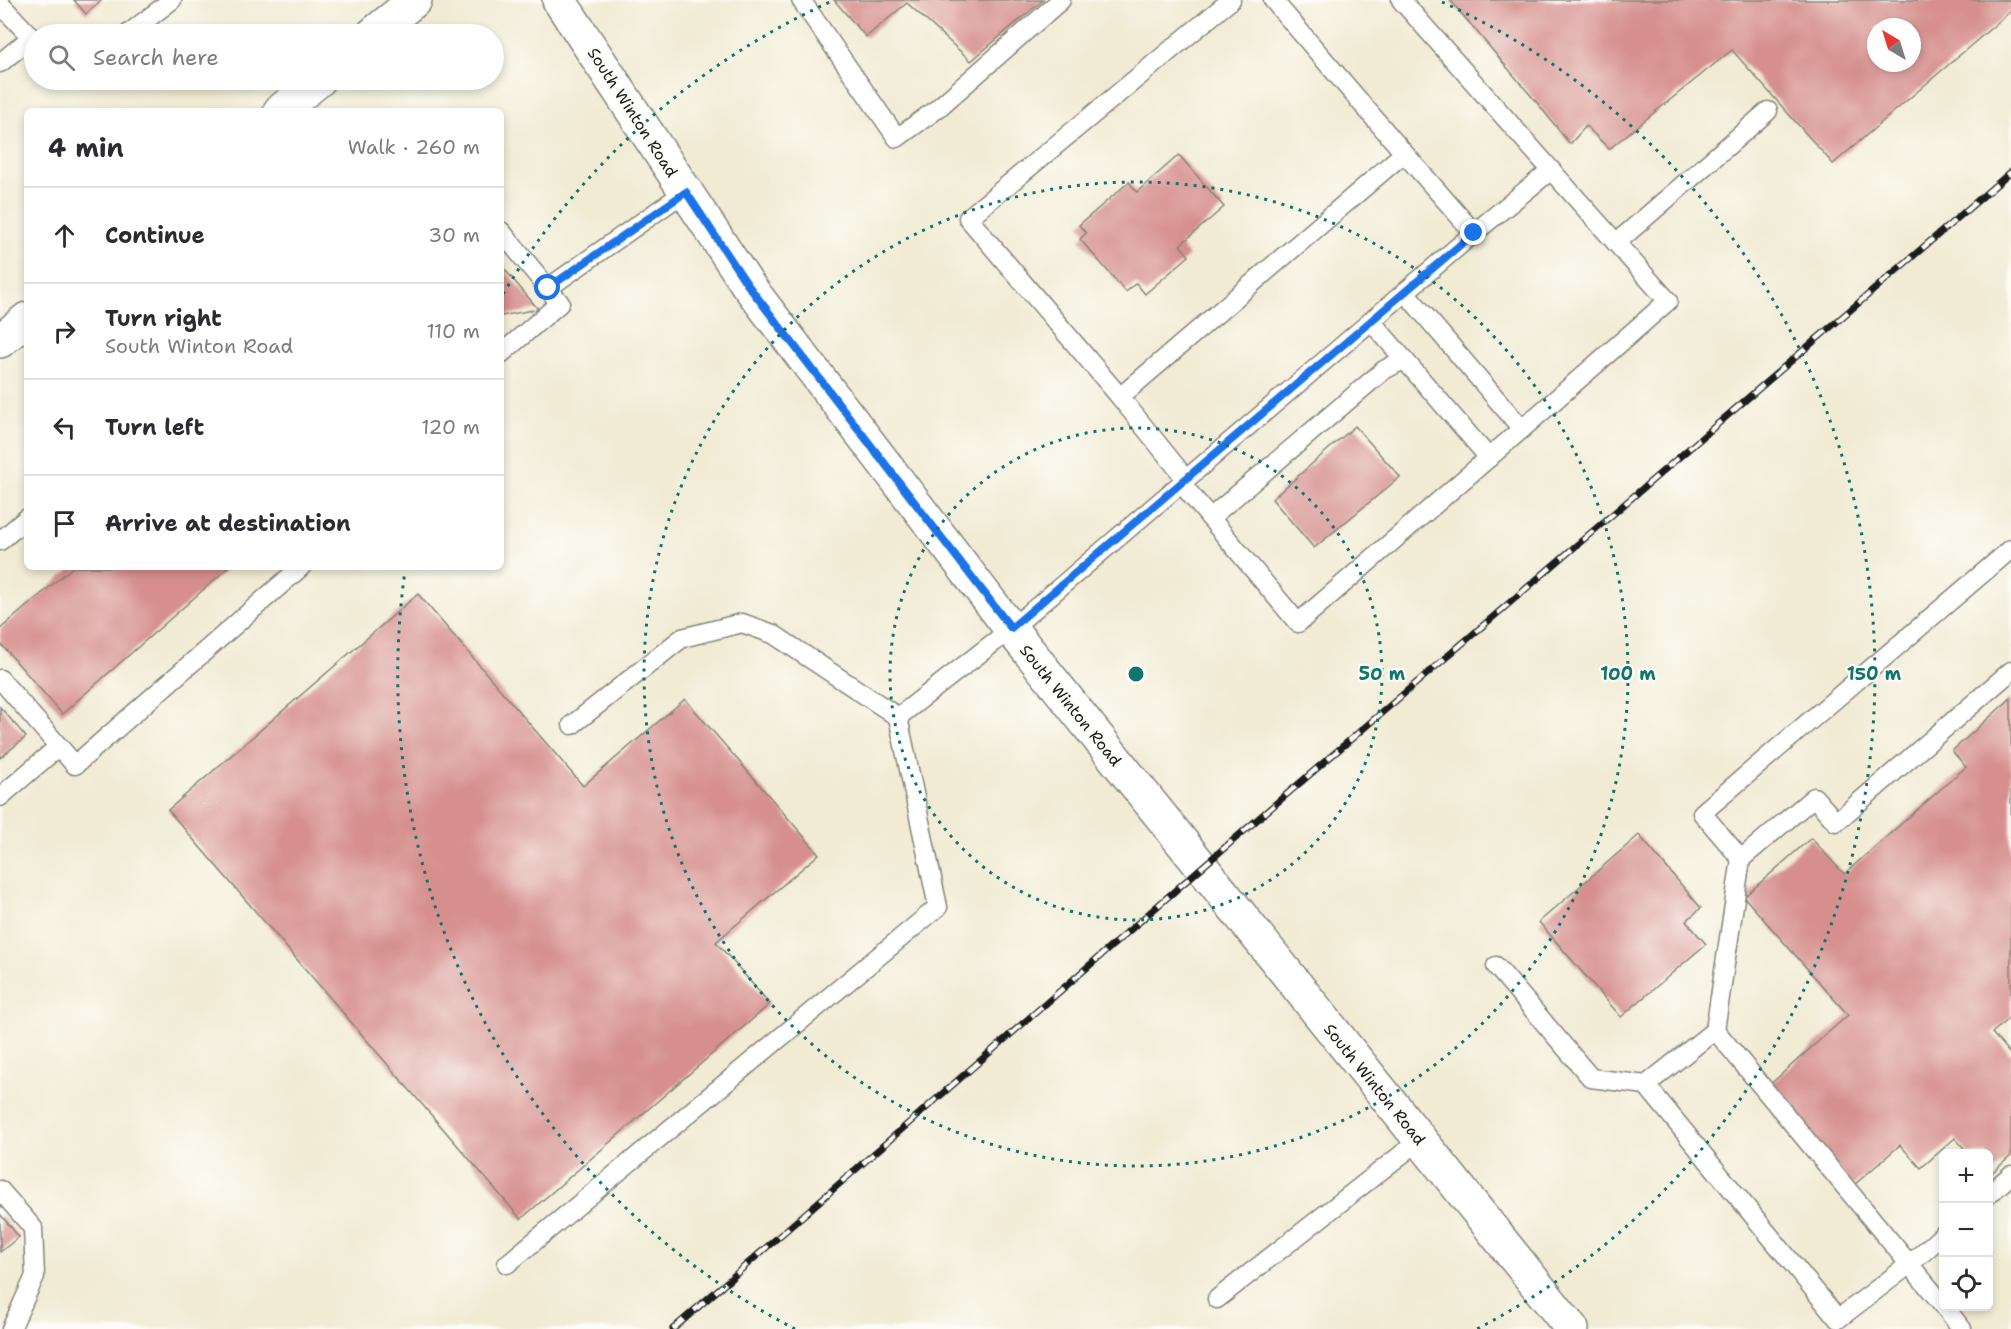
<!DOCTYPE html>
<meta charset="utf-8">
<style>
:root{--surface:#fff;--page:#f2f2f3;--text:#2b2b33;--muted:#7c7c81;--line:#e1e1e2}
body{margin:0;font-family:"Shantell Sans",sans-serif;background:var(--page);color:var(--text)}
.controls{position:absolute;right:18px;bottom:18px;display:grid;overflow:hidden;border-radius:9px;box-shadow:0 3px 9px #0003}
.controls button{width:54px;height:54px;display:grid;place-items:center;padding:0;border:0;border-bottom:2px solid var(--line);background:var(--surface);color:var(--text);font:30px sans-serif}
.compass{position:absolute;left:1867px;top:18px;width:54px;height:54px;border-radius:50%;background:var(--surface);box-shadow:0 3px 9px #0003;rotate:322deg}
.stop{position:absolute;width:18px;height:18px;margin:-14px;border:4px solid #1a73e8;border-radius:50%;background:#fff}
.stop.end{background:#1a73e8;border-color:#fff;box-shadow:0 2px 6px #0008}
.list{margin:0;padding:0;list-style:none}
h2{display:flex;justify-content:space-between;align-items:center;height:78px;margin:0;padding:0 24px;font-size:26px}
h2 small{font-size:20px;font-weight:400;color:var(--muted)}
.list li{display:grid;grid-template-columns:39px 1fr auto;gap:18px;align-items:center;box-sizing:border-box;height:96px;padding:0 24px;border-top:2px solid var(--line)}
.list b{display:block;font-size:22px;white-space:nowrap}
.list p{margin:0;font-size:20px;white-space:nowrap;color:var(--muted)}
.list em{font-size:20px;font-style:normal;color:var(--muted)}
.icon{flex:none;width:33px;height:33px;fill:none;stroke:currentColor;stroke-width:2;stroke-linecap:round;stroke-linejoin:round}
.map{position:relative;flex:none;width:2011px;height:1329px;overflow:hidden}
.search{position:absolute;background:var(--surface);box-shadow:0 3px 9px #0003;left:24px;top:24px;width:480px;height:66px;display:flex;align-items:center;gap:15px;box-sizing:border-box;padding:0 21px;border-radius:33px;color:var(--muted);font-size:22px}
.panel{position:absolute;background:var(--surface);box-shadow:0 3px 9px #0003;left:24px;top:108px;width:480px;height:462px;border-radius:9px}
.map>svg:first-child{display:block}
.building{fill:#d68f8d;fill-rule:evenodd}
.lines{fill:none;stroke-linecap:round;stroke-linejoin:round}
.lane-casing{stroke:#868478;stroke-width:21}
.secondary-casing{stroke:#868478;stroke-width:36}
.lane{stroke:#fff;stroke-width:18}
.secondary{stroke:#fff;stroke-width:33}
.rail-casing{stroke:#1c1c1c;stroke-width:7}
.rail{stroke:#fdfcf7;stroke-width:4.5;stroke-dasharray:14;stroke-linecap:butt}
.route{stroke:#1a73e8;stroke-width:8}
.ring{fill:none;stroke:#0f766e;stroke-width:3;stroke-dasharray:3 6}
.labels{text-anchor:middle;stroke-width:4.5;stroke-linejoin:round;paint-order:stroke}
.street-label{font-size:16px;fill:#1c1c1c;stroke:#fdfcf7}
.centre{fill:#0f766e;stroke:#fdfcf7;stroke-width:3}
.ring-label{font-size:18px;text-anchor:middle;font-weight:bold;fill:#0f766e;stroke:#fdfcf7;stroke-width:4.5;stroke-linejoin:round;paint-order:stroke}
</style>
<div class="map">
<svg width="2011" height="1329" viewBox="0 0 2011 1329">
<rect width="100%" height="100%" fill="#fdfcf7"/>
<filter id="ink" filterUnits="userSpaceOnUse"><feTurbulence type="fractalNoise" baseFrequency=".0167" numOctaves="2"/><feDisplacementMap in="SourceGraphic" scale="12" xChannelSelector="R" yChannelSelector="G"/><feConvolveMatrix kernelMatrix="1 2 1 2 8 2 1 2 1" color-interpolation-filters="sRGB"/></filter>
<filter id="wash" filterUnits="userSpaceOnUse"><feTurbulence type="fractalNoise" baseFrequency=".008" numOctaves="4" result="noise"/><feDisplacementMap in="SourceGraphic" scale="24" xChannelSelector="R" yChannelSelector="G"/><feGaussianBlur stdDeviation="1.35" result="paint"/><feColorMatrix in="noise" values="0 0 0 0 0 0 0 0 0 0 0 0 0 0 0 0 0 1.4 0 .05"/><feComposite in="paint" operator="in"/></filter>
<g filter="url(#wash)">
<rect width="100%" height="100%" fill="#f1ebd4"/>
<g id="blocks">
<g class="building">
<path d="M74,0H102L86,14Z"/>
<path d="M834,0H1043L971,61L907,3L866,37Z"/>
<path d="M1450,0H2011V11L1833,164L1732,50L1609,149L1586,126L1570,144L1538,104ZM1876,27H1912V63H1876Z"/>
<path d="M1179,155L1224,207L1180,245L1189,256L1145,294L1136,283L1126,292L1080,239L1086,233L1079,225L1129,182L1137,192Z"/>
<path d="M501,265L538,309L501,316Z"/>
<path d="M1355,426L1400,477L1314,548L1272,499Z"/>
<path d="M73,567H229L62,714L0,643V629Z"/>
<path d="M418,594L583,786L685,699L819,854L716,942L770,1004L521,1219L168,810Z"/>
<path d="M2011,698V1016L1992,1033L2011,1055V1156L1988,1176V1154H1969L1955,1138L1921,1168L1900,1145L1853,1186L1766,1088L1848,1015L1744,897L1811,838L1844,874L1966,767L1952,751Z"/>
<path d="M0,707L26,737L0,758Z"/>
<path d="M1639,835L1701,908L1686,921L1706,944L1621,1017L1539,922Z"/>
<path d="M0,1214L19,1237L0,1252Z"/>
</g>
</g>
</g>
<g filter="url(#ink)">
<use href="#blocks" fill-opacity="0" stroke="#868478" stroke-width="1.5"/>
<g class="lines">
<defs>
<g id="lane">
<path d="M801,0L897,138L937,109L1061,0"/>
<path d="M0,4L34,40"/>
<path d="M128,34L172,0"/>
<path d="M0,63L32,37"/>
<path d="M1404,153L1474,233"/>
<path d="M501,231L560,303L501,354"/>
<path d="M1616,243L1768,111"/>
<path d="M548,288L686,191"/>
<path d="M1371,321L1489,458"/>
<path d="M1120,397L968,218L1231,0"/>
<path d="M1522,429L1668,301L1551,170"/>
<path d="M1186,479L1120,397L1404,153L1273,0"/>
<path d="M1181,483L1298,623L1522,429L1405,292"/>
<path d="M1210,518L1384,370L1403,360"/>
<path d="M0,541L27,518"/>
<path d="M0,679L75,765L301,567"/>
<path d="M572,725L682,638L742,623L773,634L898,717"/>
<path d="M0,797L58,747"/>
<path d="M1741,859L1702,813L2011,549"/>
<path d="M1496,966L1591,1078L1646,1085L1838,1319L1910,1264L1944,1234"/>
<path d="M1646,1085L1715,1030"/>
<path d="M0,1190L33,1228L35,1276L11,1329"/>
<path d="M1988,1195L2011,1175"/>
<path d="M507,1264L938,907L898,717L1011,629L1474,233L1551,170L1401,0"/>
<path d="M1217,1299L1420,1140"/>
<path d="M1944,1306L1715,1030L1741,859L1814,797L1836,822L2011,671"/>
<path d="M1944,1306L1962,1329"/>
</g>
<g id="secondary">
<path d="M559,0L747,284L1011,629L1572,1329"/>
<path d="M373,34L415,0"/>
<path d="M280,111L319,80"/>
<path d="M0,341L27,319"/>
</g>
</defs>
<use href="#lane" class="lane-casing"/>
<use href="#secondary" class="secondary-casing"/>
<use href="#lane" class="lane"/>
<use href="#secondary" class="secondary"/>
<defs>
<path id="rail" d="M673,1329L1201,868L2011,172"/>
</defs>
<use href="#rail" class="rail-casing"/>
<use href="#rail" class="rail"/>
</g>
</g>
<g class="lines" filter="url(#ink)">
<path class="route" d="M548,288L686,192L747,284L1011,628L1474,233"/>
</g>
<g class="ring">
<circle cx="1136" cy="674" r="246"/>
<circle cx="1136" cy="674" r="492"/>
<path d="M795 1329A738 738 0 0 1 405 571M503 294A738 738 0 0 1 830 2M1442 2A738 738 0 0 1 1477 1329"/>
</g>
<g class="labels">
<g class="street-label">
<text transform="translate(633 112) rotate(57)" y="6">South Winton Road</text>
<text transform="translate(1071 705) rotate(51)" y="6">South Winton Road</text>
<text transform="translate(1375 1084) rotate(51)" y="6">South Winton Road</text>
</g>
</g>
<circle cx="1136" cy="674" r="9" class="centre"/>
<g class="ring-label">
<text x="1382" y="680">50 m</text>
<text x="1628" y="680">100 m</text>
<text x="1874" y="680">150 m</text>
</g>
</svg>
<div class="controls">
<button>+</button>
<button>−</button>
<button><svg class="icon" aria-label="locate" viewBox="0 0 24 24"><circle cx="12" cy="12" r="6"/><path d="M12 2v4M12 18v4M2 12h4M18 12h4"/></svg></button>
</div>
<svg class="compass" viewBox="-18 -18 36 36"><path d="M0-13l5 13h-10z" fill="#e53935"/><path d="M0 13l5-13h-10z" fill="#7c7c81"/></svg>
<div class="stop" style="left:548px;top:288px"></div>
<div class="stop end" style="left:1474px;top:233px"></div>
<div class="search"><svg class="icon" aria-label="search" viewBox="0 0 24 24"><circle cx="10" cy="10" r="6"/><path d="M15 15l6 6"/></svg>Search here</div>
<section class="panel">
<h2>4 min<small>Walk · 260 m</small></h2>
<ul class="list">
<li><svg class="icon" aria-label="ahead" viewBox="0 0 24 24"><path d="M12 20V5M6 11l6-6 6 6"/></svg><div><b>Continue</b></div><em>30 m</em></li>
<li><svg class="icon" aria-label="right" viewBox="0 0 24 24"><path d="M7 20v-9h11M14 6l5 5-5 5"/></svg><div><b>Turn right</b><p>South Winton Road</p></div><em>110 m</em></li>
<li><svg class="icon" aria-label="left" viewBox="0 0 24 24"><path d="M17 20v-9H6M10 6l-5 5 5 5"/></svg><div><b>Turn left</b></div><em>120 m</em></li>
<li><svg class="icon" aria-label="arrive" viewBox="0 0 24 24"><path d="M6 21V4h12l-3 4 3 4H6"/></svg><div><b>Arrive at destination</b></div></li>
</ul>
</section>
</div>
